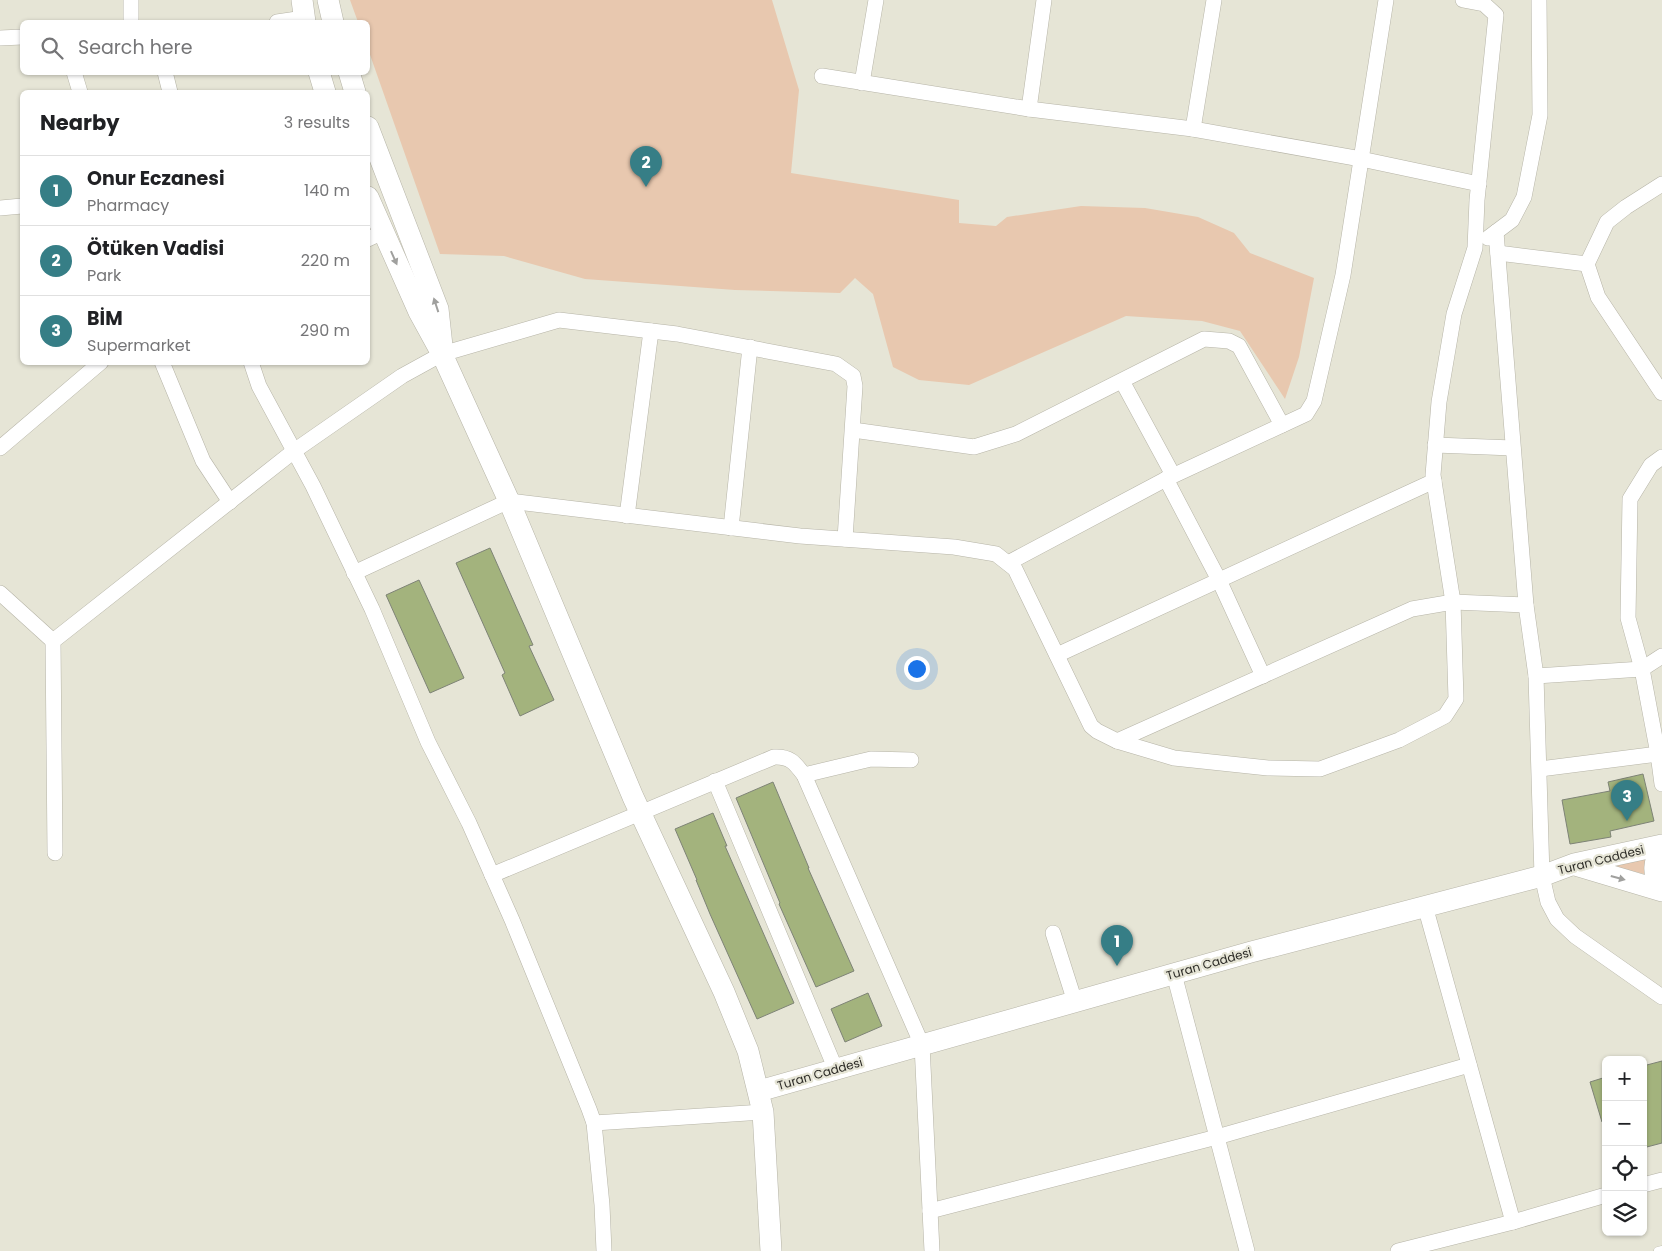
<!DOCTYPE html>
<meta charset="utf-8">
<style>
:root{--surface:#fff;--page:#f6f6f6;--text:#202124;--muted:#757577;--line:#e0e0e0;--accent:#367e86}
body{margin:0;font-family:Poppins,sans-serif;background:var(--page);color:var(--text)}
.controls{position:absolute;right:15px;bottom:15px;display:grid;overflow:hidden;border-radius:8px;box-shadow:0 1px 4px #0004}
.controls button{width:45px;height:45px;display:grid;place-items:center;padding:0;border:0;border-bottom:1px solid var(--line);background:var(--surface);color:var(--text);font:25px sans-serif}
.you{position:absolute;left:916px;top:668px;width:18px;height:18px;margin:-12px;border:4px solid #fff;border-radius:50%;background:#1a73e8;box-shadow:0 0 0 8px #1a73e833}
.badge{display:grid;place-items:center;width:32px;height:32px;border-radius:50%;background:var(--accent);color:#fff;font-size:16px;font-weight:700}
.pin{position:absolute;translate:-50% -41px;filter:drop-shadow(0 1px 2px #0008)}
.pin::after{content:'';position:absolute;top:26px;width:18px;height:15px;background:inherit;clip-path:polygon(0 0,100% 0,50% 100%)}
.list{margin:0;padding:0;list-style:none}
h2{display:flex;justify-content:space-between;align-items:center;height:65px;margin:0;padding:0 20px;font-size:21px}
h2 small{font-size:16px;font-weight:400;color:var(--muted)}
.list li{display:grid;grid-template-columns:32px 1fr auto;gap:15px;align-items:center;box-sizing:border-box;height:70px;padding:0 20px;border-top:1px solid var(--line)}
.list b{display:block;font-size:19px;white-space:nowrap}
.list p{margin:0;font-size:16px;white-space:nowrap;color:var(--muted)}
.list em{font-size:16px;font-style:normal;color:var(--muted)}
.icon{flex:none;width:28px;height:28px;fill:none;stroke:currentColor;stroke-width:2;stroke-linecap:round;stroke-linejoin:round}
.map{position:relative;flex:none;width:1662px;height:1251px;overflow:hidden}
.search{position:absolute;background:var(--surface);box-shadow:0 1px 4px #0004;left:20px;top:20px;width:350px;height:55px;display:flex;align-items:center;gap:12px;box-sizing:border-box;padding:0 18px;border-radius:8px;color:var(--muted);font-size:19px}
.panel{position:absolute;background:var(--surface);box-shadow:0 1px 4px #0004;left:20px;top:90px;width:350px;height:275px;border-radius:8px}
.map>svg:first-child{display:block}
.green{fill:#e8c8af}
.building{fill:#a3b37d;stroke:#7e8376}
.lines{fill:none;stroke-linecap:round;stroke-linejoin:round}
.lane-casing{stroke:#b6b4a7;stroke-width:9}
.street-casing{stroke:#b6b4a7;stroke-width:16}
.secondary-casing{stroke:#b6b4a7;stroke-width:22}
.lane{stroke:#fff;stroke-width:8}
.street{stroke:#fff;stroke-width:15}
.secondary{stroke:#fff;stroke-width:21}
.oneway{fill:#a0a09e}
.labels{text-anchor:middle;stroke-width:4.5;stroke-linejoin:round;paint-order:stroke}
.street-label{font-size:12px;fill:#2d2c27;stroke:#e6e5d6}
</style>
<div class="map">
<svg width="1662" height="1251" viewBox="0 0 1662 1251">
<rect width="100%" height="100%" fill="#e6e5d6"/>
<g class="green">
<path d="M350,0H772L799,90L791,173L959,200V223L996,226L1007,217L1081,206L1145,208L1198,217L1234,233L1250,253L1314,278L1299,357L1285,399L1240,331L1202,321L1126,316L969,385L919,380L893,367L873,294L855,278L840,293L735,290L585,279L504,256L440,254L368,49V22H358Z"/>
<path d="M1649,857L1648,875L1604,864Z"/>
</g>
<g class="building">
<path d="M490,548L533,645L529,646L554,700L520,716L502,675L505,673L456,563Z"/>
<path d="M419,580L464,678L430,693L386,595Z"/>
<path d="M1643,774L1654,821L1610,831L1611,837L1570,844L1562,800L1610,791L1608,782Z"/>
<path d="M773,782L809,868H808L854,971L816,987L779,904L780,903L736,798Z"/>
<path d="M713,813L727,846H725L794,1003L757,1019L710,914L696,880H697L675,829Z"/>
<path d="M868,993L882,1026L845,1042L831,1009Z"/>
<path d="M1662,1061V1143L1643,1148V1066Z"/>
<path d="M1606,1077V1122H1602L1590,1082Z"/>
</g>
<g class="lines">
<defs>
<path id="lane" d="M1658,1251L1662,1250"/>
<g id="street">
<path d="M131,0V22"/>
<path d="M277,22L304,18"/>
<path d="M0,38L22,37"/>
<path d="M74,72L80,92"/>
<path d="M165,72L170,92"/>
<path d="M822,76L1029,109L1193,129L1361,159L1479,184"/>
<path d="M862,83L876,0"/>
<path d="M1029,109L1044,0"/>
<path d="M1193,129L1214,0"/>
<path d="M1662,184L1626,207L1607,222L1587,264L1598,297L1662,393"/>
<path d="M0,208L22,206"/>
<path d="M1496,232L1526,605L1536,676L1542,876L1548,902L1557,919L1575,936L1662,997"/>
<path d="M1488,238L1512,220L1524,197L1540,115L1539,0"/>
<path d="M368,239L383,232"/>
<path d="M1498,253L1587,264"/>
<path d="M162,362L203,461L230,502"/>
<path d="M251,362L259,386L313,486L372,609L428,742L469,823L512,920L589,1109L594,1123L602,1205L604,1251"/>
<path d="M1122,381L1173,475"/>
<path d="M853,430L974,447L1016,434L1204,339L1229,341L1239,346L1282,425"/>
<path d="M1435,445L1513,448"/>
<path d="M0,448L101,362"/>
<path d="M1166,479L1219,580L1263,676"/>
<path d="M627,516L651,331"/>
<path d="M731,528L750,347"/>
<path d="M1008,563L1166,479L1306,414L1314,401L1343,275L1386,0"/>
<path d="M354,573L509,501L800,536L954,547L996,554L1015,569L1091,726L1097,731L1117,741L1174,758L1268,768L1320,769L1399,740L1445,716L1456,699L1453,602L1433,475L1439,402L1454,314L1475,248L1477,200L1496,15L1484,4L1463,0"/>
<path d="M0,593L53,641"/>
<path d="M1057,655L1434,481"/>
<path d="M1536,676L1642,669L1662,656"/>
<path d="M1117,741L1412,609L1453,602L1526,605"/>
<path d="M1658,754L1642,669L1628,618L1630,499L1651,465L1662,457"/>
<path d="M1540,769L1658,754L1662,784"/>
<path d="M804,775L871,759L911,760"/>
<path d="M715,781L836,1070"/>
<path d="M55,853L53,641L294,451L402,376L442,354L559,320L677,334L836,364L853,376L855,386L845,539"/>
<path d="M492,875L774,757C790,756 795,763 804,775L922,1045L932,1251"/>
<path d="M1425,906L1513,1222"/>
<path d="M1053,933L1075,1002"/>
<path d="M1174,974L1247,1251"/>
<path d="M594,1123L763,1112"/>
<path d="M1643,1185L1662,1180"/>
<path d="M930,1211L1217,1137L1469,1065"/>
<path d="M1398,1251L1513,1222L1606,1195"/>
</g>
<g id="secondary">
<path d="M302,0L305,22"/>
<path d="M328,0L333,22"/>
<path d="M319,72L325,92"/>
<path d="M349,72L355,92"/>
<path d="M368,127L438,309L442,346"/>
<path d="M368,197L419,312L442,354L509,501L633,797L724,992L748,1051L763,1112L771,1251"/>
<path d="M1662,846C1654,861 1651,874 1662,888"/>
<path d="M1575,865L1662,891"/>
<path d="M759,1091L1251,952L1542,876L1574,864L1662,845"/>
</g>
</defs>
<use href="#lane" class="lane-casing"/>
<use href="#street" class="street-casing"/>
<use href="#secondary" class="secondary-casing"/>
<use href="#lane" class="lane"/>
<use href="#street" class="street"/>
<use href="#secondary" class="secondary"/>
</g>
<defs><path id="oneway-solid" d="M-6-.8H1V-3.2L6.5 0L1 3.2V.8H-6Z" transform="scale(1.25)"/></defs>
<g class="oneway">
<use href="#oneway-solid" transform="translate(394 258) rotate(66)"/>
<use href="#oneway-solid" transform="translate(436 305) rotate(-108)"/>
<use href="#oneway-solid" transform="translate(1618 878) rotate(15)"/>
</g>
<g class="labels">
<g class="street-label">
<text transform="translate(1601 860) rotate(-14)" y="4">Turan Caddesi</text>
<text transform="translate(1209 964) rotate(-16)" y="4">Turan Caddesi</text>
<text transform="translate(820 1074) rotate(-16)" y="4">Turan Caddesi</text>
</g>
</g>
</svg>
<div class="controls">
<button>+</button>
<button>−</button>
<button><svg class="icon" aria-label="locate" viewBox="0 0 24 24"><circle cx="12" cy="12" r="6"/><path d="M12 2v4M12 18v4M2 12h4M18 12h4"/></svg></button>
<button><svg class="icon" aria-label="layers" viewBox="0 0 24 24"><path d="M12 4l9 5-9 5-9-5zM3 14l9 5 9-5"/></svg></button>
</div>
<div class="you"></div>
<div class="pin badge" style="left:1117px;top:966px">1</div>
<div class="pin badge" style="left:646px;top:187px">2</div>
<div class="pin badge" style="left:1627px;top:821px">3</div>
<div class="search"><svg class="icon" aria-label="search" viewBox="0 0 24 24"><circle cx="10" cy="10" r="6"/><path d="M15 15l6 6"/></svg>Search here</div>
<section class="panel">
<h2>Nearby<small>3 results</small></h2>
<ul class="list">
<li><span class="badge">1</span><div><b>Onur Eczanesi</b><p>Pharmacy</p></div><em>140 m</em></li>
<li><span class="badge">2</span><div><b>Ötüken Vadisi</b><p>Park</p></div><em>220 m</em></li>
<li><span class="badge">3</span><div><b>BİM</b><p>Supermarket</p></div><em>290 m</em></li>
</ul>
</section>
</div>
